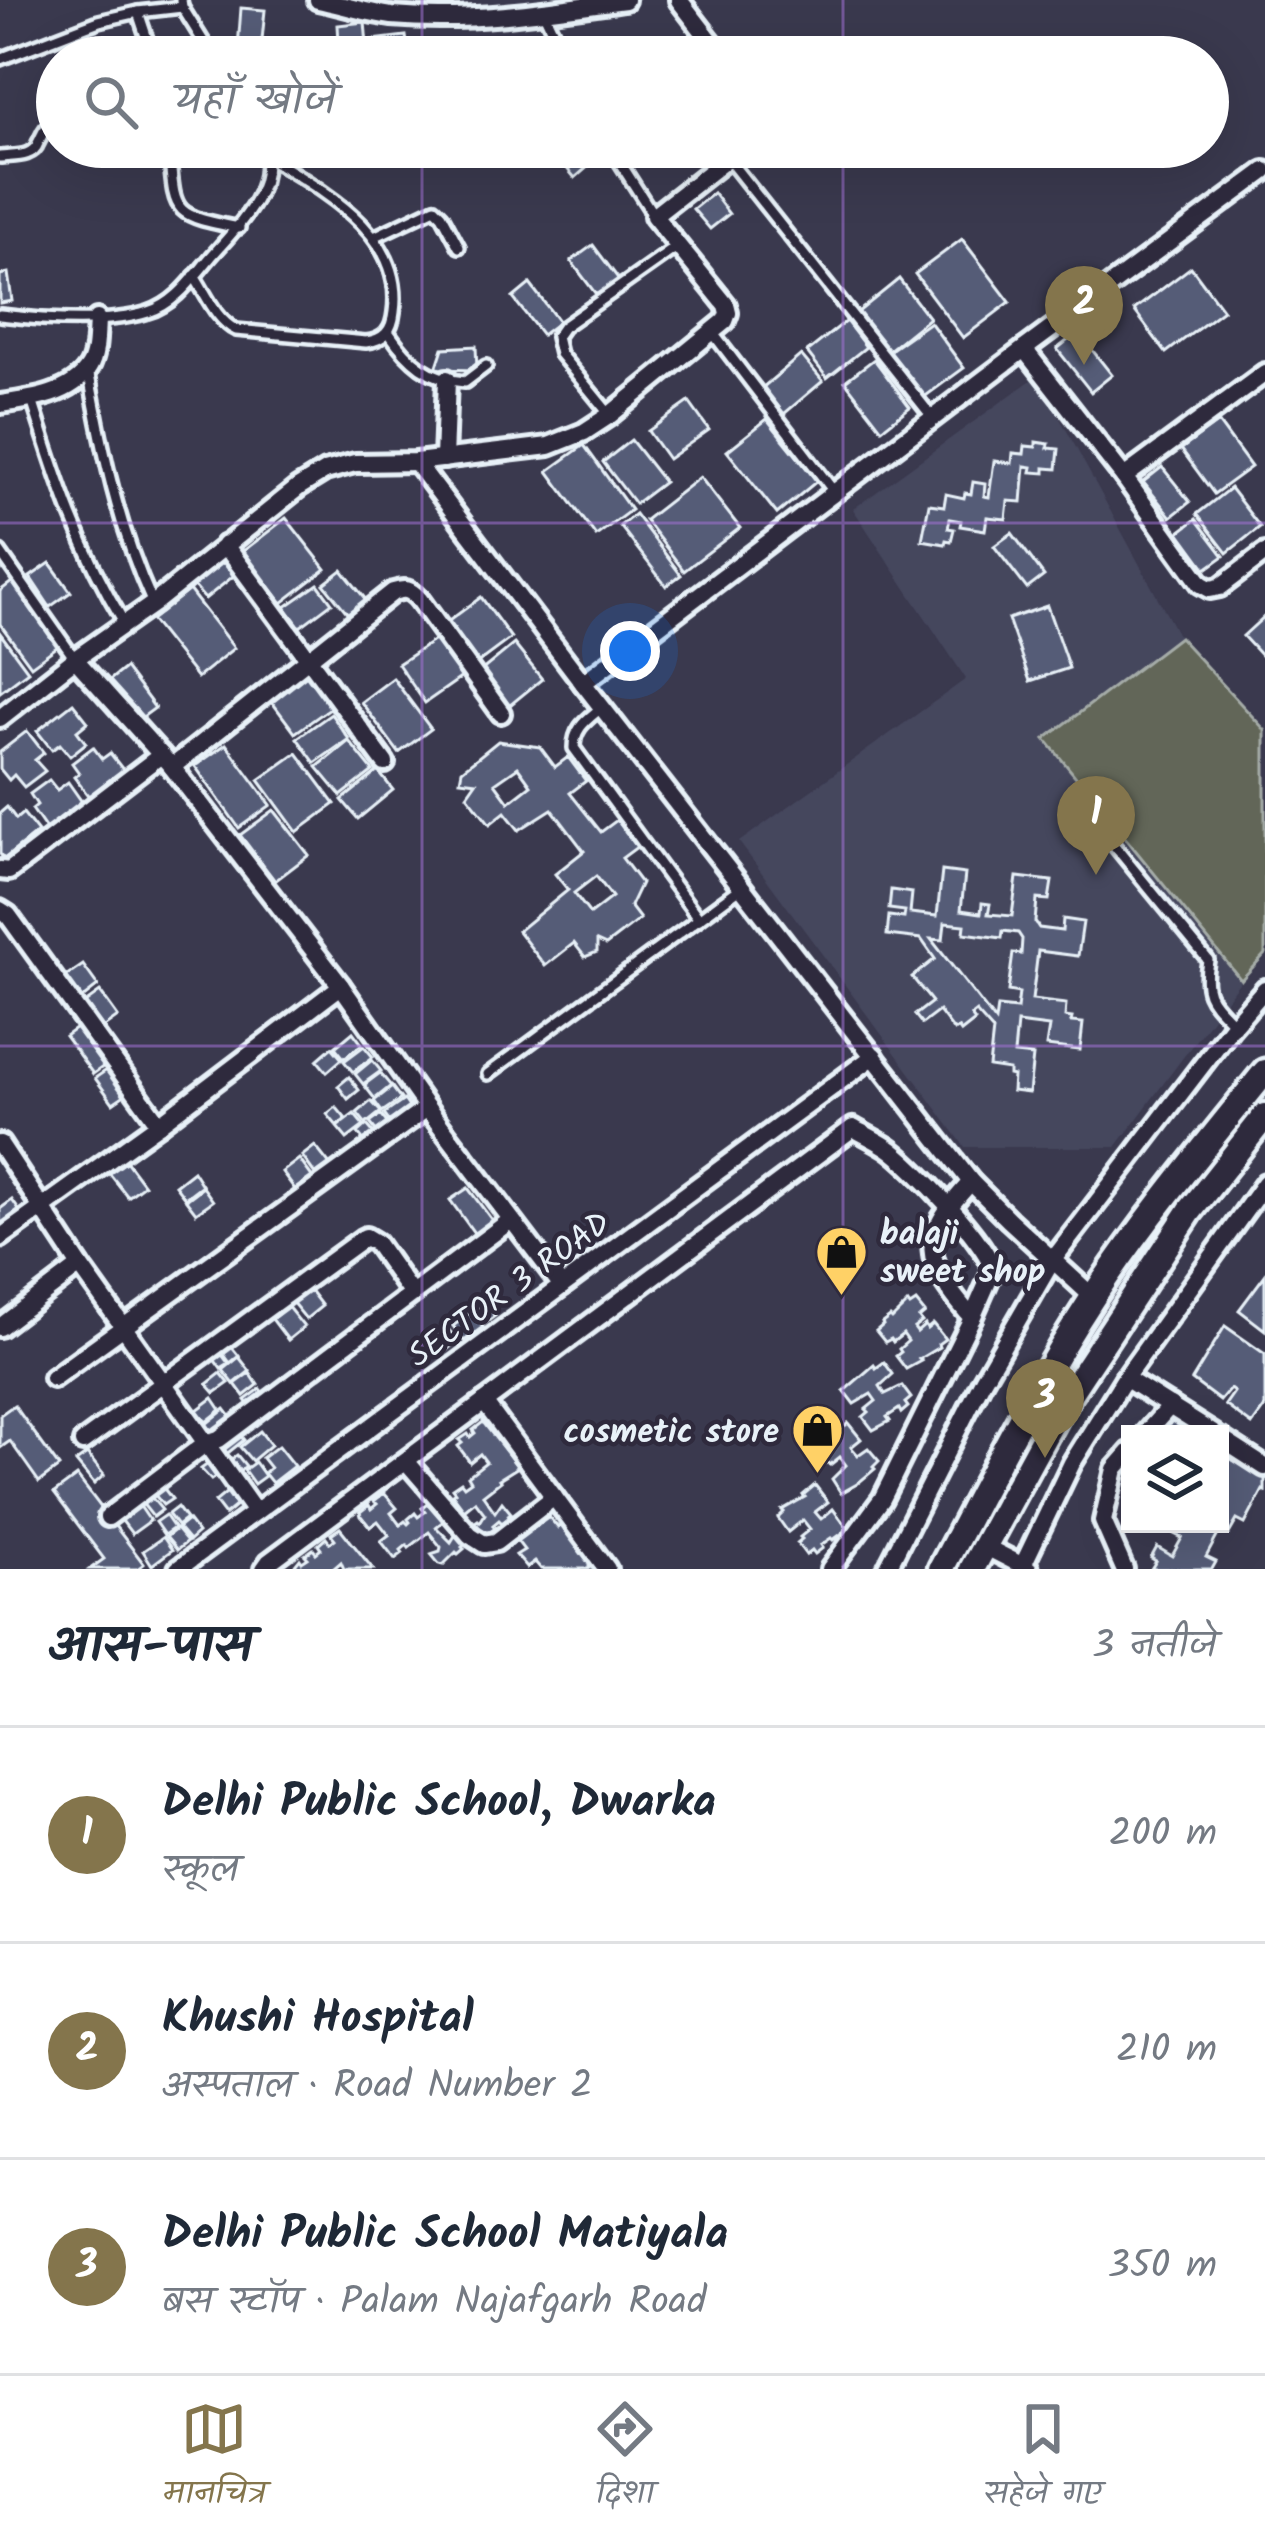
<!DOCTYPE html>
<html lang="hi">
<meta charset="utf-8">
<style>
:root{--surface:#fff;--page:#f6f6f7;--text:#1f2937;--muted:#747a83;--line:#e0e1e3;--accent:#84754c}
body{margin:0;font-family:Kalam,"Playpen Sans Deva",sans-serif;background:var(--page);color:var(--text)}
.controls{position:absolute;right:36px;bottom:36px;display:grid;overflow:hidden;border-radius:0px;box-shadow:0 12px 48px #0002}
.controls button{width:108px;height:108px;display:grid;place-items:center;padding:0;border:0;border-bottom:3px solid var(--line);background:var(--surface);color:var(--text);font:60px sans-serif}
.you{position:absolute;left:630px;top:651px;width:42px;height:42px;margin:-30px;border:9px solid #fff;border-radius:50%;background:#1a73e8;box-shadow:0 0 0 18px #1a73e833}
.badge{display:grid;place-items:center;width:78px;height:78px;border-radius:50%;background:var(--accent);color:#fff;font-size:39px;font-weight:700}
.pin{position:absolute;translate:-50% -99px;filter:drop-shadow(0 3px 6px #0008)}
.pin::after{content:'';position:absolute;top:63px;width:42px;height:36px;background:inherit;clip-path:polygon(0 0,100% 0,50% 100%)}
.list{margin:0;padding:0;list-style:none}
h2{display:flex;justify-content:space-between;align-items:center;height:156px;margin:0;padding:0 48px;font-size:51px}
h2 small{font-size:39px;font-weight:400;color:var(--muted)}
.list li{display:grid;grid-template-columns:78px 1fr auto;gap:36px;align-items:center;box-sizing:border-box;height:216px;padding:0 48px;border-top:3px solid var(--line)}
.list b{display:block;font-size:45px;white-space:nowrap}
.list p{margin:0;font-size:39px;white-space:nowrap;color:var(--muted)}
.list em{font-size:39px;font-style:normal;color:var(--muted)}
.icon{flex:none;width:66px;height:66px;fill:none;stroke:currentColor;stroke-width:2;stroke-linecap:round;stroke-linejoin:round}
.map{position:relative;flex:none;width:1265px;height:1569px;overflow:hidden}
.search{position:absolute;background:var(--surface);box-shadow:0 12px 48px #0002;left:36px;right:36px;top:36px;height:132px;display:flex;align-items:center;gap:30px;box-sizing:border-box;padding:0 42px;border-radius:66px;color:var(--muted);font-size:45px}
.sheet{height:804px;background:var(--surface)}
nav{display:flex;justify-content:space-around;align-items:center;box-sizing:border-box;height:168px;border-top:3px solid var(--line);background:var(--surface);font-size:33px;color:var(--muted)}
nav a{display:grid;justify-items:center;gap:6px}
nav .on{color:var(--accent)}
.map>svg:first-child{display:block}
.built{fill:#45465d}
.green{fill:#626658;stroke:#a5aca8;stroke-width:3}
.building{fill:#555b77;stroke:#e8f1f8;stroke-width:3;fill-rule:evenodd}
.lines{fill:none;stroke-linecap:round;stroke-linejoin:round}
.lane-casing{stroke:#e8f1f8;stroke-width:18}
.street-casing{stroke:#e8f1f8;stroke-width:26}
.secondary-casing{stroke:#e8f1f8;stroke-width:33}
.lane{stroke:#2f2a3d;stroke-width:9}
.street{stroke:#2f2a3d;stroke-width:16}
.secondary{stroke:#2f2a3d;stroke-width:24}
.grid{fill:none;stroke:#a171d3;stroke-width:3;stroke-opacity:0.55}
.labels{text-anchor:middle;stroke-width:9;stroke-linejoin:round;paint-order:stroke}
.poi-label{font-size:33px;font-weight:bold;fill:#e8f1f8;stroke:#2f2a3d;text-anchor:start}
.street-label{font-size:33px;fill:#e8f1f8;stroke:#2f2a3d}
</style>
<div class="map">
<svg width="1265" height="1569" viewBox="0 0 1265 1569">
<rect width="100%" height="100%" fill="#3a394e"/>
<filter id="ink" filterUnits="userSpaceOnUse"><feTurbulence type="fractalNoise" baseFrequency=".00833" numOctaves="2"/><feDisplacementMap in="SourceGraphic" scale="24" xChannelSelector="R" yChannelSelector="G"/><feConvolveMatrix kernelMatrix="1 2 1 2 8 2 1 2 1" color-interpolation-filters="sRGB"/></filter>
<g filter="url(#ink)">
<path class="built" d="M1037,376L1179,637L1265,730V954L1241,980L1116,1147H965L739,842L966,679L853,509Z"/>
<path class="green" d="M1179,637L1265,730V954L1241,980L1045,739Z"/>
<g class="building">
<path d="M241,8L265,10L261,50L238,48Z"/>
<path d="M365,22L368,57H340L338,25Z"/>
<path d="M406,36L409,57H374L372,40Z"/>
<path d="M443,47L444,57H429L428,49Z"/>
<path d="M335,48L336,57H304V51Z"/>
<path d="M549,147H602L606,151L575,178Z"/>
<path d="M713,193L729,214L710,229L693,209Z"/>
<path d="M962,239L1010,302L963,338L915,274Z"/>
<path d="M593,245L620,281L598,297L571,261Z"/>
<path d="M1191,267L1223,310L1166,353L1134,310Z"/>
<path d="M8,273L12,301L0,303V275Z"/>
<path d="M899,279L929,318L888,351L858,312Z"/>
<path d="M530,284L559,322L542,335L513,298Z"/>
<path d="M846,321L866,347L827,378L807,352Z"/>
<path d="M930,322L964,368L923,398L889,351Z"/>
<path d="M1078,332L1112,375L1091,392L1057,349Z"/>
<path d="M476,346L477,370L436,369L443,348Z"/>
<path d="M801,355L823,381L784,414L762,388Z"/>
<path d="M874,359L910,407L882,429L845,381Z"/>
<path d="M689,402L709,430L668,459L648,431Z"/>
<path d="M767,419L817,481L777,514L727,451Z"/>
<path d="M1218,422L1251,467L1214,494L1181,449Z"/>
<path d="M631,440L664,482L635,504L603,462Z"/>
<path d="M1036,442L1049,444L1048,448L1059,449L1057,469L1045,468V473L1031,472L1032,467L1025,466L1022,502L1008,501L1006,519L987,517L985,530L960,526L961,521L950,519L948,528L954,529L951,541L946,540L945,544L922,540L929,504L944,506L946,494L964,498L965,493L971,494L973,482L985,484L984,496L989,497L994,461L1012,463L1013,453L1024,454L1025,446L1036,447Z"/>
<path d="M584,445L631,510L596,536L548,471Z"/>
<path d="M1162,467L1190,502L1171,517L1143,482Z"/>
<path d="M700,477L740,528L684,571L645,520Z"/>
<path d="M1230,488L1260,527L1227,553L1197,514Z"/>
<path d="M635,514L681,575L666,586L620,526Z"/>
<path d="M286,518L326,569L282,603L242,552Z"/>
<path d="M1196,519L1224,556L1206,569L1179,532Z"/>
<path d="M1012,533L1044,576L1027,589L994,546Z"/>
<path d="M223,559L236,574L205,599L192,584Z"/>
<path d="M50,563L71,592L50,607L30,577Z"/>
<path d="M342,570L371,606L353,620L324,584Z"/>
<path d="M13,581L61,644L31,666L0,624V591Z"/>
<path d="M318,584L332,603L300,627L285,607Z"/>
<path d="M189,590L234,648L197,678L151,620Z"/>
<path d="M481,597L511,638L476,664L446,623Z"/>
<path d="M1047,606L1069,668L1030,681L1008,619Z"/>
<path d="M1265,616V660L1243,636Z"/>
<path d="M0,633L28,671L0,692Z"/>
<path d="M436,639L462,677L425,703L398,664Z"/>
<path d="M514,644L542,679L509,706L481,671Z"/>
<path d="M125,668L155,708L136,722L106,683Z"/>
<path d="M308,670L333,706L295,733L269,698Z"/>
<path d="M393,678L431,729L399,753L361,702Z"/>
<path d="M73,703L88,722L77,731L86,743L70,756L60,744L52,750L37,731Z"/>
<path d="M331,714L349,739L315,763L297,738Z"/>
<path d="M27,731L44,753L35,760L45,771L24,787L14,775L9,780L0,769V752Z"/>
<path d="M349,741L373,771L341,796L317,767Z"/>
<path d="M498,741L540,747L555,767L568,757L586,781L570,793L601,832L617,820L637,847L622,858L641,883L630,906L640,919L606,945L597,941V952L585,957L574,943L545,966L518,931L568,890L555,874L584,851L552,809L519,830L505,812L490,824L467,795L476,782L460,780L462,770ZM518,767L531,785L509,802L495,783ZM596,876L612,897L590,914L574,893Z"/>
<path d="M226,744L271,805L239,828L195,766Z"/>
<path d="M93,747L102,759L110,753L124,771L90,798L74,777L79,773L72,763Z"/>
<path d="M297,753L335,804L297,832L259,780Z"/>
<path d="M378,771L393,790L358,819L342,800Z"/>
<path d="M49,780L57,790L68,782L82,802L46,829L32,809L37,805L30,794Z"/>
<path d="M7,807L16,819L23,813L38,832L4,859L0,854V813Z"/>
<path d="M274,810L309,855L275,881L240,835Z"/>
<path d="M942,871L965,874L961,910L981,913L982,903L990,904L988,914L1012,916L1017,877L1052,881L1049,900L1037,899L1035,922L1039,928L1062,931L1063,919L1083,922L1078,956L1038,951L1032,1000L1066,1004L1065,1017L1072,1018L1071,1022L1083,1023L1080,1050L1046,1046L1049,1027L1017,1023L1014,1054L1033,1056L1029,1093L1012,1091L1013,1076L1009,1075V1070L989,1067L993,1031L976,1012L971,1016L975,1021L961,1032L958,1028L954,1031L939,1011L922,1024L915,1015L932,1002L912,977L935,959L921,939L887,935L889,916L904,918L905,911L889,909L891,890L912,893L910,913L937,916ZM945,923L965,925L964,933L1002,938L1003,931L1018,933L1022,939L1021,954L1013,953L1008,991L1019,993L1017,1009L997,1007L995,1021L931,939L943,940Z"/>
<path d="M83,965L98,986L80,1000L64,978Z"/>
<path d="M100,992L118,1017L100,1030L82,1005Z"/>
<path d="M83,1023L111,1061L93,1074L65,1036Z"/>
<path d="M353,1032L362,1044L344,1058L335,1047Z"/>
<path d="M364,1046L373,1057L353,1072L344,1061Z"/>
<path d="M332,1047L342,1059L327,1072L317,1060Z"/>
<path d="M372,1060L381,1071L363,1084L355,1074Z"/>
<path d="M114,1065L132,1090L113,1103L95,1078Z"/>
<path d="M380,1073L391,1086L375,1099L364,1085Z"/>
<path d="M349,1077L359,1090L348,1099L338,1086Z"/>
<path d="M392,1087L401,1099L382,1112L374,1101Z"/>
<path d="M404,1100L414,1114L394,1128L384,1114Z"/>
<path d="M371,1101L381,1112L366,1124L357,1113Z"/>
<path d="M336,1107L346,1119L337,1126L327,1114Z"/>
<path d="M354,1114L364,1126L347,1139L337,1127Z"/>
<path d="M381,1115L391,1128L380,1136L370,1123Z"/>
<path d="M367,1125L378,1138L368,1146L358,1133Z"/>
<path d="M315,1146L334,1170L320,1181L302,1156Z"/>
<path d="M299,1159L316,1182L299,1195L282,1172Z"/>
<path d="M126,1161L144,1185L128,1197L109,1173Z"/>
<path d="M193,1171L202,1185L185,1198L175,1185Z"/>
<path d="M203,1187L213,1201L196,1213L186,1200Z"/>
<path d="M468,1188L497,1227L479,1240L450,1200Z"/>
<path d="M12,1200L23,1216L3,1231L0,1227V1209Z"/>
<path d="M1265,1275V1330L1239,1310Z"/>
<path d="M309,1289L322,1306L306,1319L292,1302Z"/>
<path d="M916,1302L925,1313L919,1318L922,1322L914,1328L917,1332L925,1325L927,1329L933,1324L945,1339L938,1344L939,1347L919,1359L921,1361L906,1369L896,1356L901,1352L899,1349L908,1341L903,1334L893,1342L891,1339L885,1342L876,1331L883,1325L882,1323L890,1317L892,1319L908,1303L910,1306Z"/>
<path d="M485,1303L495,1316L484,1324L475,1311Z"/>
<path d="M287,1306L304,1327L288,1340L272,1319Z"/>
<path d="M472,1312L483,1327L464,1341L453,1326Z"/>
<path d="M1225,1326L1265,1354V1407L1252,1425L1225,1405L1234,1392L1230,1389L1220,1401L1192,1380Z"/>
<path d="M448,1329L458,1341L438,1357L428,1345Z"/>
<path d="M230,1345L239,1356L230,1363L222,1352Z"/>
<path d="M220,1352L229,1364L221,1369L213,1358Z"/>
<path d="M239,1357L250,1371L234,1384L223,1370Z"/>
<path d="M884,1362L893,1374L880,1386L885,1394L902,1386L911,1398L905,1403L908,1407L901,1413L899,1409L887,1417L890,1421L873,1430L863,1417L869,1412L866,1409L876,1401L871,1394L854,1404L844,1391L874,1365L876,1368Z"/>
<path d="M221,1373L229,1383L215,1393L207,1384Z"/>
<path d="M250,1373L258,1385L244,1396L235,1384Z"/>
<path d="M260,1389L268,1400L253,1411L245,1400Z"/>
<path d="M213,1398L221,1410L206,1422L197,1410Z"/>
<path d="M14,1405L59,1467L39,1482L10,1441L0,1448V1415Z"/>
<path d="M225,1409L235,1422L216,1437L206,1424Z"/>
<path d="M1172,1418L1200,1433V1434H1149L1163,1422L1169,1425Z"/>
<path d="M483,1422L518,1467L499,1479L501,1481L483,1495L495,1512L502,1502L511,1513L508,1515L510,1518L503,1524L499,1520L493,1525L497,1529L484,1534L475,1522L478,1520L480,1522L485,1514L475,1501L464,1510L452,1494L455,1492L452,1488L461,1482L464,1486L471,1481L468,1476L486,1462L480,1454L470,1462L458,1446L462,1443L459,1440L468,1434L470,1437L475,1433L473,1430Z"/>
<path d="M848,1423L861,1439L851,1447L858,1455L868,1448L879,1461L873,1467L875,1469L857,1484L841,1493L832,1479L846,1465L840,1457L830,1465L827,1462L821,1466L811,1455L817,1450L814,1446L823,1438L826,1442L834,1435L831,1432L840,1425L843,1428Z"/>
<path d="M235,1429L244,1440L224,1456L216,1445Z"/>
<path d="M260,1431L271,1445L252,1461L240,1447Z"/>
<path d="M278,1446L294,1466L272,1483L264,1473L270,1468L262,1458Z"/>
<path d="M87,1454L104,1475L94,1484L76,1462Z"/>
<path d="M237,1455L246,1466L233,1476L225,1464Z"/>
<path d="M1224,1455L1265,1477V1491L1263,1490L1245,1524L1237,1520L1229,1534L1221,1529L1206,1557L1216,1562L1212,1569H1151L1156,1561L1151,1558L1157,1547L1172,1556L1182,1538L1174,1534L1180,1524H1220V1463Z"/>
<path d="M212,1461L221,1472L211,1480L201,1469Z"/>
<path d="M255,1462L265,1476L254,1484L244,1470Z"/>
<path d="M77,1476L144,1564L137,1569H90L104,1559L54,1493Z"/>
<path d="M159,1482L172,1499L163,1505L150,1489Z"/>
<path d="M815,1485L828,1502L815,1512L821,1519L833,1509L848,1529L833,1540L831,1538L821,1545L823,1548L815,1554L812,1550L806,1555L797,1543L802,1539L800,1537L810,1529L803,1520L788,1532L778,1518L784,1512L782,1510L805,1497L803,1495Z"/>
<path d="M232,1488L242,1501L225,1515L215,1502Z"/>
<path d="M147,1492L162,1510L153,1517L138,1498Z"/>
<path d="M384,1493L397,1508L391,1513L400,1525L405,1521L408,1524L410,1522L408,1519L415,1513L418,1517L425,1512L422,1508L430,1502L445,1520L436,1527L451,1542L456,1534L464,1545L462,1547L464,1549L458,1554L456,1552L443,1565L439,1564L431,1554L440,1551L441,1547L429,1532L409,1548L407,1545L401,1550L403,1553L395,1559L381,1541L389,1535L378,1521L370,1527L361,1516L360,1512L369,1505L371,1509L377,1504L374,1501Z"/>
<path d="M135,1499L150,1521L132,1534L116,1513Z"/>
<path d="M177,1507L186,1519L177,1526L168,1514Z"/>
<path d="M165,1515L174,1528L164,1535L155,1522Z"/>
<path d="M549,1517L558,1528L564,1523L589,1552V1569H541L535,1562L527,1568L516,1555L524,1550L517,1541Z"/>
<path d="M188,1520L198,1533L189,1541L178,1528Z"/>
<path d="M340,1528L373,1569H344L341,1562L333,1569H292L300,1559L302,1562L308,1558L305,1555L313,1549L316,1553L321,1549L318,1545L326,1538L330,1543L335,1539L331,1534Z"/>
<path d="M176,1529L187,1542L177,1550L166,1537Z"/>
<path d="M163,1537L172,1550L152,1565L143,1551Z"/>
</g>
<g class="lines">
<defs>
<g id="lane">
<path d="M181,0L182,7L213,57"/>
<path d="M138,12L153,57"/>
<path d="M544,13L565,57"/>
<path d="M0,59L99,21L138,12L182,7"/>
<path d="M169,147C175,215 170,214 239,228"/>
<path d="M610,147L654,216"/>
<path d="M0,157C13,155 33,158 38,143C41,138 42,133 46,128L57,130"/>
<path d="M728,159L933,418"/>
<path d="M374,237L435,208L442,215L459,247"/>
<path d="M194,276C206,294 216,320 236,330L366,342C384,340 392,331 394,312C405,233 322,191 266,156"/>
<path d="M0,315C43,320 107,325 148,312C175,304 192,279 210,258C234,230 279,189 262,147"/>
<path d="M712,332L835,493"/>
<path d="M389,333C409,362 428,379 465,382L486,366"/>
<path d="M88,369C103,454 117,524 153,604"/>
<path d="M32,400C58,483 79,548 125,624"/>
<path d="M610,415L560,354L556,337L563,327L678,246"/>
<path d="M0,552L75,659"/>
<path d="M602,707C587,720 574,727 574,748L699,919"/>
<path d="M1108,838L1208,960C1202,996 1211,1000 1234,1024"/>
<path d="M488,1074L742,887"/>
</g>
<g id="street">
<path d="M318,0C342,5 367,13 392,16C470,23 548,11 625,0"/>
<path d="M679,0L723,57"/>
<path d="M1024,349L1124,477L1201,584L1210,589L1220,587L1265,553"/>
<path d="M0,404C29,400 72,395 89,367C97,354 96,334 97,319"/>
<path d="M444,459L447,379"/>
<path d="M416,462L583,683L971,1182L1009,1220L1093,1297"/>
<path d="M1124,477L1265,373"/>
<path d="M225,545L385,763"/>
<path d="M75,659L172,767L341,986L427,1108L562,1286"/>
<path d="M583,683L1024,349L1265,171"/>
<path d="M0,718L75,659L153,604L299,487L325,471L355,463L416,462L549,446L584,432L610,415L725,321L728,313L726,305L654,216L742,147"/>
<path d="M172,767L393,592C405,588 410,589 419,599L501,713"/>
<path d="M0,870L9,871L161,755"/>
<path d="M0,910L8,915L159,1124"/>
<path d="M0,1144L80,1266L255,1512"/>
<path d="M971,1182C917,1240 922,1259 972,1318"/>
<path d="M0,1238L159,1124L341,986"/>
<path d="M0,1327L80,1266"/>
<path d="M53,1378L427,1108"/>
<path d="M1125,1378L1214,1434"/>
<path d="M484,1402L607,1569"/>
<path d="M1145,1434L1170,1406"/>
<path d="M1220,1438L1265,1467"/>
<path d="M83,1442L362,1239L366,1237L376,1243L411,1293"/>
<path d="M406,1461L470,1535L484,1544L496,1542L554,1497"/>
<path d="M108,1517L206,1443L219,1439L511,1220"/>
<path d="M984,1546L1029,1569"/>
<path d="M178,1569L874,1056"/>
<path d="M264,1569L269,1562L853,1128C864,1134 876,1140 887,1147C911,1163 988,1243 993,1270L972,1318L882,1499L830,1569"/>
<path d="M887,1569L983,1380L1052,1261L1230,1029L1265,989"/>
<path d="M1021,1569L1072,1463L1125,1378L1265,1183"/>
<path d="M1124,1569L1103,1521L1115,1469L1130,1452"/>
</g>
<g id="secondary">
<path d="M941,1569C990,1477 1036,1384 1093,1297C1145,1218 1206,1145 1265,1072"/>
<path d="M972,1569L1058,1411L1190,1211L1265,1116"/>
</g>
</defs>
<use href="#lane" class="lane-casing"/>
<use href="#street" class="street-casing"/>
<use href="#secondary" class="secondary-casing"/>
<use href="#lane" class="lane"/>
<use href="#street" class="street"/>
<use href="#secondary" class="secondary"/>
</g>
</g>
<path class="grid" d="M422,0V57M843,0V57M422,147V1569M843,147V1569M0,523H1265M0,1046H1265"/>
<defs>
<symbol id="shop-pin" viewBox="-11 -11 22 30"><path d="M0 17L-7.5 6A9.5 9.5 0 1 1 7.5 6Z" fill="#ffd166" stroke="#2f2a3d"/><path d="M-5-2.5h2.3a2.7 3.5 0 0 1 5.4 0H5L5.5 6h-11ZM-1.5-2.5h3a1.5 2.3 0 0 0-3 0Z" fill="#111"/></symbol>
</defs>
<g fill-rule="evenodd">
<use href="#shop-pin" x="812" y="1222" width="59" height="81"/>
<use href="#shop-pin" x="788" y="1400" width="59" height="81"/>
</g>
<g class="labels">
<g class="poi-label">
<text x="880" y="1244">balaji<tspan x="880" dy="38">sweet shop</tspan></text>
<text x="779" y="1442" text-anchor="end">cosmetic store</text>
</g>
<g class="street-label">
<text transform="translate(508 1288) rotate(-36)" y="12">SECTOR 3 ROAD</text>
</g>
</g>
</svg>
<div class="controls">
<button><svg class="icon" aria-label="layers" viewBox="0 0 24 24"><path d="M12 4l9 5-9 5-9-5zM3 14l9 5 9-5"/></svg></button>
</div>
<div class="you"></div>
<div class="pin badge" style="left:1096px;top:875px">1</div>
<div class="pin badge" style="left:1084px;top:365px">2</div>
<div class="pin badge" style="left:1045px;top:1458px">3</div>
<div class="search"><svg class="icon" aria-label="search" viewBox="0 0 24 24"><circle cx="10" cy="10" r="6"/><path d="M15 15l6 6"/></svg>यहाँ खोजें</div>
</div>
<section class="sheet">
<h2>आस-पास<small>3 नतीजे</small></h2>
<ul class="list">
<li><span class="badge">1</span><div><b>Delhi Public School, Dwarka</b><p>स्कूल</p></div><em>200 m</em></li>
<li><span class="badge">2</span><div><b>Khushi Hospital</b><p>अस्पताल · Road Number 2</p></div><em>210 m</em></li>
<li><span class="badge">3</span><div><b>Delhi Public School Matiyala</b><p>बस स्टॉप · Palam Najafgarh Road</p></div><em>350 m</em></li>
</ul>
</section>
<nav>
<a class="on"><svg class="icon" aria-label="map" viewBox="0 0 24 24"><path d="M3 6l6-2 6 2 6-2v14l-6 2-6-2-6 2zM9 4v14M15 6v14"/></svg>मानचित्र</a>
<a><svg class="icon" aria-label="directions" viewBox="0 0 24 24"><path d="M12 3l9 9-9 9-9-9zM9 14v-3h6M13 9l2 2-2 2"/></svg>दिशा</a>
<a><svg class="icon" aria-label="saved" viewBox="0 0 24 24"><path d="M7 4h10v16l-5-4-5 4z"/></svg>सहेजे गए</a>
</nav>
